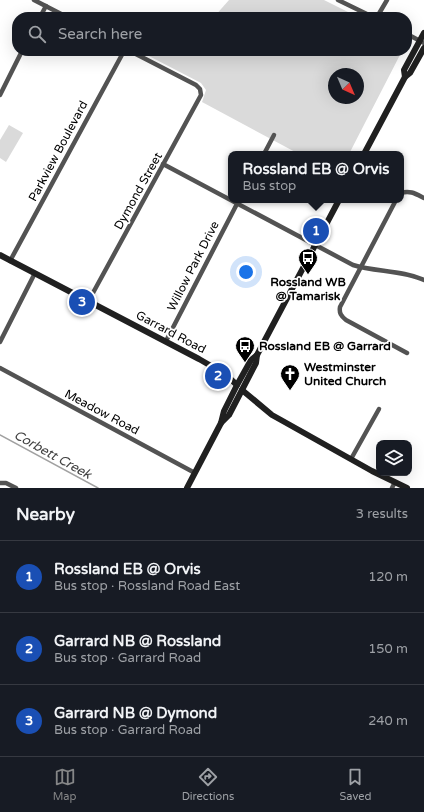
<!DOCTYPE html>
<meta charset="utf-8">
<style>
:root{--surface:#171b24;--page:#20242c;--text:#f1f3f6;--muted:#9ea1a6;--line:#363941;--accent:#858687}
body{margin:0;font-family:"Varela Round",sans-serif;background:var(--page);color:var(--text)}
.controls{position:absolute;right:12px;bottom:12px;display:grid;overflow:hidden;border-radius:8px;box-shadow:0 4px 16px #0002}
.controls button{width:36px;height:36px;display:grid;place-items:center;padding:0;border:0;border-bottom:1px solid var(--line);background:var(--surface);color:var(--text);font:20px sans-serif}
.compass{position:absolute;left:328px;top:68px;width:36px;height:36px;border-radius:50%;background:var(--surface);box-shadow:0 4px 16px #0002;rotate:136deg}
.you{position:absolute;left:246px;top:272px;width:14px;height:14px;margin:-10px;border:3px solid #fff;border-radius:50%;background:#1a73e8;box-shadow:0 0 0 6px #1a73e833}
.badge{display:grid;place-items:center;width:26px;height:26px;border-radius:50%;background:var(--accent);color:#fff;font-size:13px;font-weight:700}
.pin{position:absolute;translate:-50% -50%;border:2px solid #fff;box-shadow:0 1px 4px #0006}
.popup{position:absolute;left:228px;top:151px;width:176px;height:52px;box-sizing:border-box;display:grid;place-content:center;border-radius:8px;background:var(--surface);filter:drop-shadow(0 1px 3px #0005);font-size:13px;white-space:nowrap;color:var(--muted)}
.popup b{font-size:15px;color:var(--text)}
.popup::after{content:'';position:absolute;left:50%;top:100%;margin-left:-8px;border:8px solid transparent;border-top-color:var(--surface)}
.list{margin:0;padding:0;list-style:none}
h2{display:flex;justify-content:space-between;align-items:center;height:52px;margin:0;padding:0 16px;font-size:17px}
h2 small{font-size:13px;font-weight:400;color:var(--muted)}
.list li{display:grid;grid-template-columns:26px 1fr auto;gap:12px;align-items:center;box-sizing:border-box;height:72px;padding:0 16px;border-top:1px solid var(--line)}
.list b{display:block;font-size:15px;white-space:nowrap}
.list p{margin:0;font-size:13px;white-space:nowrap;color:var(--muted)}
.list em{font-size:13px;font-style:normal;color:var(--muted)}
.icon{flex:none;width:22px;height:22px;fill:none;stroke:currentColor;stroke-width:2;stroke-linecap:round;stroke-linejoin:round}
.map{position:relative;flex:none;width:424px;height:488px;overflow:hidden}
.search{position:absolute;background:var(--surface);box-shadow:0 4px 16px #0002;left:12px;right:12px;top:12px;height:44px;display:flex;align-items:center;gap:10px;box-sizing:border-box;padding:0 14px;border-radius:16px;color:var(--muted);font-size:15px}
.sheet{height:268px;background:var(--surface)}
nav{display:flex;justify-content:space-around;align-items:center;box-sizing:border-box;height:56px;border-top:1px solid var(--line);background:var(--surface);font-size:11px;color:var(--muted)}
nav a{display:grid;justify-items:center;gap:2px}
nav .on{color:var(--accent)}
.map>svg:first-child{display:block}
.green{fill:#dadada;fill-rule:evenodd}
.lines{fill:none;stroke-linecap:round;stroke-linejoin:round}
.stream{stroke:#a1a1a1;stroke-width:1.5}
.street{stroke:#535353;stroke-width:4.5}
.secondary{stroke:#202020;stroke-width:6}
.labels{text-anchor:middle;stroke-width:3.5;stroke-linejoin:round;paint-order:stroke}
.street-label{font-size:12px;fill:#000;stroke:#fff}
.poi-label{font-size:12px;font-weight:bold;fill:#000;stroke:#fff;text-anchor:start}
.water-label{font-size:13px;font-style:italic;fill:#424242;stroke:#fff}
</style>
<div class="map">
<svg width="424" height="488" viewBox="0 0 424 488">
<rect width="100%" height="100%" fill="#fff"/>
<g class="green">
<path d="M229,0H324L358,17H214Z"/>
<path d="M152,51H402L349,154H299L202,102L206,90L201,83L149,56ZM334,74H358V98H334Z"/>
<path d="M9,125L23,133L6,162L0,158V140Z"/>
</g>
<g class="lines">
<path class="stream" d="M0,435L98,488"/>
<g class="street">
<path d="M34,0L67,17"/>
<path d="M338,0L373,17"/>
<path d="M40,17L46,6"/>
<path d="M377,17L387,0"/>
<path d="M407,34L424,43"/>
<path d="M0,95L22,51"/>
<path d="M264,154L274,135"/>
<path d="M163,164L353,265C375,272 403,270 424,280"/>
<path d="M401,193C410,190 416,194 424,198"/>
<path d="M396,200L340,307C339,313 341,316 346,320L407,353"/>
<path d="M10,261L124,51"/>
<path d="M88,302L201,95L200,89L196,85L130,51"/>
<path d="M166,341L239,200"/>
<path d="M0,342L35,273"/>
<path d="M0,368L195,473"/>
<path d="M351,459L379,409"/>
<path d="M0,483H6L16,488"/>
<path d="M392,488L395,482"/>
</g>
<g class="secondary">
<path d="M405,77L404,70L424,33"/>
<path d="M364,154L405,77L410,73L424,48"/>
<path d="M0,255L199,359L225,374L237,385"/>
<path d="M242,390L272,415L281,420L372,471L407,488"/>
<path d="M221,423L224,411L237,385L251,360L257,355"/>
<path d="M187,488L221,423L229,415L256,363L257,355L339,200"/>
</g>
</g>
<defs>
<symbol id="bus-pin" viewBox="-11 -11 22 30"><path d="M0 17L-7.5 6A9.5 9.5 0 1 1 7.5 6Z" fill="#000" stroke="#fff"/><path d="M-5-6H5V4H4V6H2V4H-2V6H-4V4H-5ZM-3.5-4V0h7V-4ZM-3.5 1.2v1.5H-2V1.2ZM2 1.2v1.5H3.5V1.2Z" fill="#fff"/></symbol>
<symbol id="church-pin" viewBox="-11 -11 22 30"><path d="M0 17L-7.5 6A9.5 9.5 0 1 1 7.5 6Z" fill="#000" stroke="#fff"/><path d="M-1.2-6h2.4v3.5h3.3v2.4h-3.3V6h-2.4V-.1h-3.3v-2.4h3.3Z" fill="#fff"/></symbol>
</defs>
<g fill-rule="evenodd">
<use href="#bus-pin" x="297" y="247" width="22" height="30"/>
<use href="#bus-pin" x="234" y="335" width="22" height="30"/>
<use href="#church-pin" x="279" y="363" width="22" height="30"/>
</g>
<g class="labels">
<g class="street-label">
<text transform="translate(58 151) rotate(-62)" y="4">Parkview Boulevard</text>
<text transform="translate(138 191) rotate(-61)" y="4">Dymond Street</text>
<text transform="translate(193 266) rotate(-63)" y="4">Willow Park Drive</text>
<text transform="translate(171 332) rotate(28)" y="4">Garrard Road</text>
<text transform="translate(102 412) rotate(28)" y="4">Meadow Road</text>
</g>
<g class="poi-label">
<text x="308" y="286" text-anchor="middle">Rossland WB<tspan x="308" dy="14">@ Tamarisk</tspan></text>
<text x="259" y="350">Rossland EB @ Garrard</text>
<text x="304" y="371">Westminster<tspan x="304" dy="14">United Church</tspan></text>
</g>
<g class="water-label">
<text transform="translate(53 454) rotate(29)" y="5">Corbett Creek</text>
</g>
</g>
</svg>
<div class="controls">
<button><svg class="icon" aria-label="layers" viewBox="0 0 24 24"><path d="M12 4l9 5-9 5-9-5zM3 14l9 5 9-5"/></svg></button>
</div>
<svg class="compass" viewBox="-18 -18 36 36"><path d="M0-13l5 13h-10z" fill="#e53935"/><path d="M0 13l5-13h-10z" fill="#9ea1a6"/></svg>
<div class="you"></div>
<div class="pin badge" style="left:316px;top:231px;background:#1a4fb4">1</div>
<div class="popup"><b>Rossland EB @ Orvis</b>Bus stop</div>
<div class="pin badge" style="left:218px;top:376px;background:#1a4fb4">2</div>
<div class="pin badge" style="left:82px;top:302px;background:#1a4fb4">3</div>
<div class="search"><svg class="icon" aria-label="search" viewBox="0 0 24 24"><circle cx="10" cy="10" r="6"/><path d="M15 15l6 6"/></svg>Search here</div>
</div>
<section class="sheet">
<h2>Nearby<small>3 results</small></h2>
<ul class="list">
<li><span class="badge" style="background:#1a4fb4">1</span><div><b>Rossland EB @ Orvis</b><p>Bus stop · Rossland Road East</p></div><em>120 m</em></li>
<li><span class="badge" style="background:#1a4fb4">2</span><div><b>Garrard NB @ Rossland</b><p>Bus stop · Garrard Road</p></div><em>150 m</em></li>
<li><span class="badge" style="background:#1a4fb4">3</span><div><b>Garrard NB @ Dymond</b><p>Bus stop · Garrard Road</p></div><em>240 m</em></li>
</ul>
</section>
<nav>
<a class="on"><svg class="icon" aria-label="map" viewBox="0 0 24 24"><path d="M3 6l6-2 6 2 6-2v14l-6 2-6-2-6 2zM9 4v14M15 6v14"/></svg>Map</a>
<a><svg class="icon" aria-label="directions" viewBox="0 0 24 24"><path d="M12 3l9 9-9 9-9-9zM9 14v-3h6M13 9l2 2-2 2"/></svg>Directions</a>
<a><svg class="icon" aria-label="saved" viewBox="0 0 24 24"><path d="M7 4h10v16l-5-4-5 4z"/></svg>Saved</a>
</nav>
